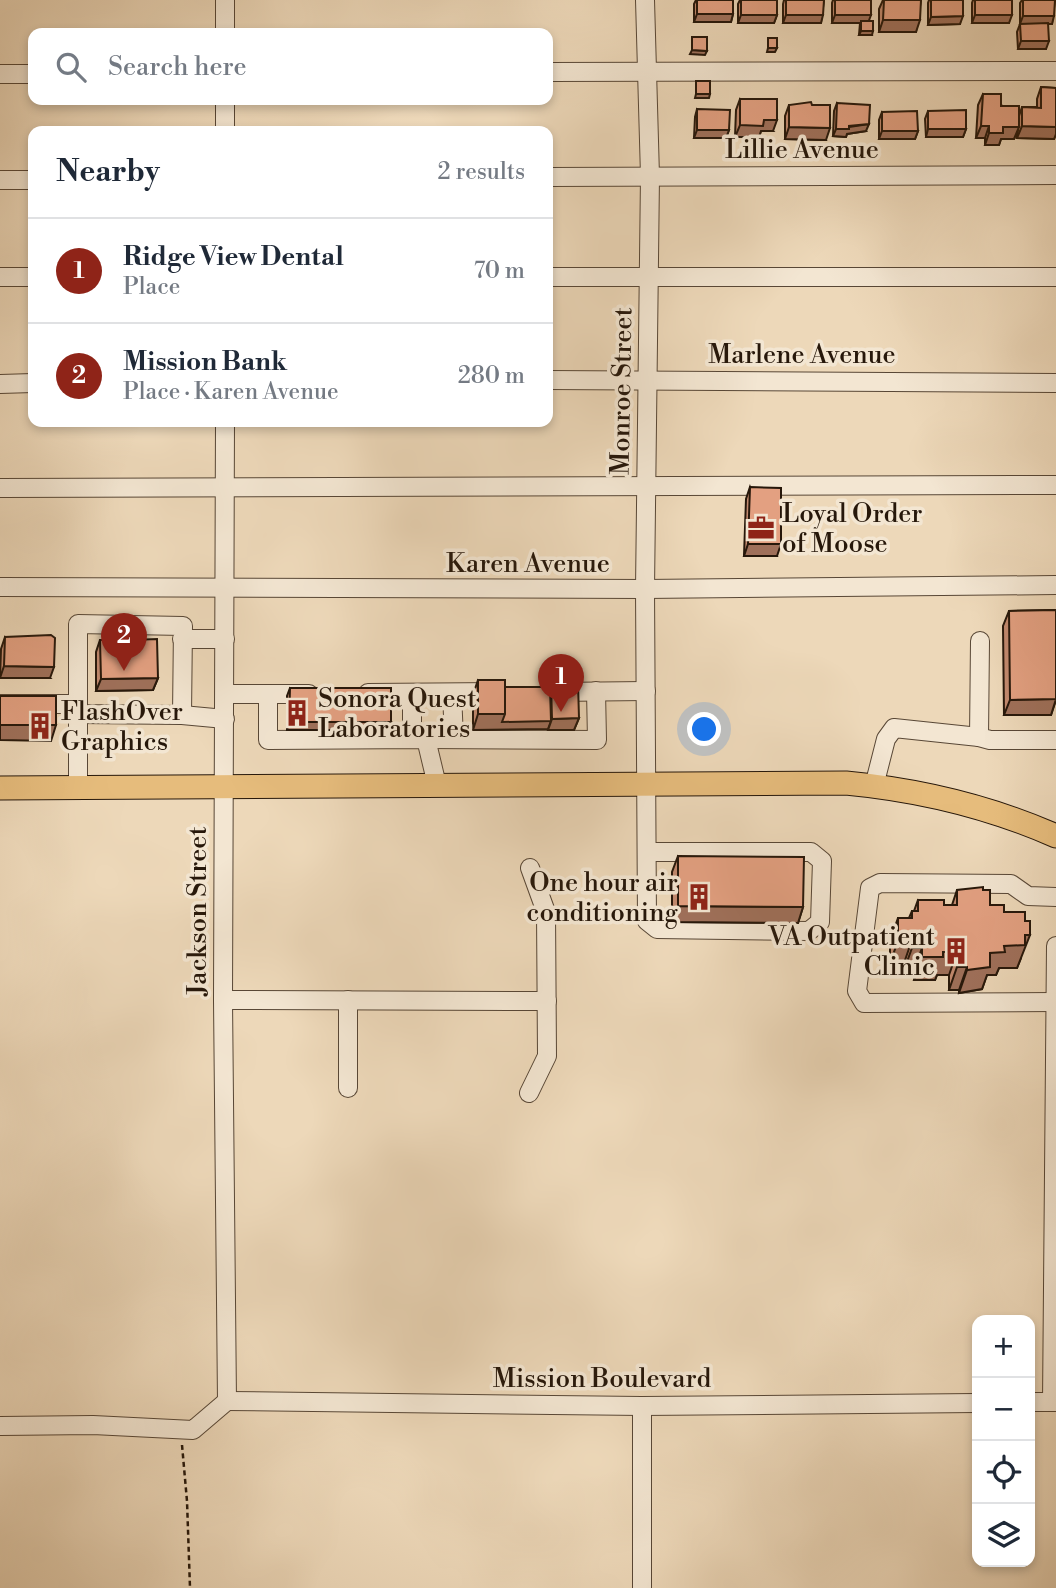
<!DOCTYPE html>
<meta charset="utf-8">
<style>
:root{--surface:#fff;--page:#f2f2f3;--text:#1f2937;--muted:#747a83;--line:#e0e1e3;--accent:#8f2418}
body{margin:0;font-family:"Libre Bodoni",serif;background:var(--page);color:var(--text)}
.controls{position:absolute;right:21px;bottom:21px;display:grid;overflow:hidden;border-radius:14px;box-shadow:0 4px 10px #0003}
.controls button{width:63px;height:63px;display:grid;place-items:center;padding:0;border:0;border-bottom:2px solid var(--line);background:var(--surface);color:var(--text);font:35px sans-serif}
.you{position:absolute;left:705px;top:730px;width:24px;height:24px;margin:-18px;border:5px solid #fff;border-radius:50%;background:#1a73e8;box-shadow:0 0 0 10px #1a73e833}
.badge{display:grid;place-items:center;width:46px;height:46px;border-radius:50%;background:var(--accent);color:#fff;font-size:23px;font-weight:700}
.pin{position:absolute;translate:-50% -58px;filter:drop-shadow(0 2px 4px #0008)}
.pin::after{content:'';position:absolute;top:37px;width:24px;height:21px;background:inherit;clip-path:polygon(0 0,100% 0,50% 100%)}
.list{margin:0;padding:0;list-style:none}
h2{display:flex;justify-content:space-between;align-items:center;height:91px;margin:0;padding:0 28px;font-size:30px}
h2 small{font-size:23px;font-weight:400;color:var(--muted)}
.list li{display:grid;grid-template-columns:46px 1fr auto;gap:21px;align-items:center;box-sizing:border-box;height:105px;padding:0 28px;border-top:2px solid var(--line)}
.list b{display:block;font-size:26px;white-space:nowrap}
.list p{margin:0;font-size:23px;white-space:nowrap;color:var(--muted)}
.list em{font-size:23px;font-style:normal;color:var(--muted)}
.icon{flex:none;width:38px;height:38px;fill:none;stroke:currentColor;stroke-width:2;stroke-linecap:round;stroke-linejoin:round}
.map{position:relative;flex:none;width:1056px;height:1588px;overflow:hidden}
.search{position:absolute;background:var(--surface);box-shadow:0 4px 10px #0003;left:28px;top:28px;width:525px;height:77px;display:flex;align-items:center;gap:18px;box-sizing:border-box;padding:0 24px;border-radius:14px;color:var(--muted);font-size:26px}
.panel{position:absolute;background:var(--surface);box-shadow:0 4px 10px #0003;left:28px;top:126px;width:525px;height:301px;border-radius:14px}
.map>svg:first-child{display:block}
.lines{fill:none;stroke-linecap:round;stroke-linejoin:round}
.minor-casing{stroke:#584736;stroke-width:20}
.major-casing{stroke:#26170a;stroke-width:25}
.path{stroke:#26170a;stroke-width:2.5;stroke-dasharray:5 3.5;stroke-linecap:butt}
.minor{stroke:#f3e6d2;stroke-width:18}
.major{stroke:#e6bc7c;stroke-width:23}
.wall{fill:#c38a6f;stroke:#26170a;stroke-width:2}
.shaded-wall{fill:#9f705a;stroke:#26170a;stroke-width:2}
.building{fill:#e3a081;stroke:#26170a;stroke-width:2}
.labels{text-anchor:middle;stroke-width:7;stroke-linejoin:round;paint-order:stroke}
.street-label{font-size:26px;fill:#26170a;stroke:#f3e6d2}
.poi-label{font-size:26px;fill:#26170a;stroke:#f3e6d2;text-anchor:start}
</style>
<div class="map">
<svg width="1056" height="1588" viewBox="0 0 1056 1588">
<rect width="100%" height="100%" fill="#edd8b9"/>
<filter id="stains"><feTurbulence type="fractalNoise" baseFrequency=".00286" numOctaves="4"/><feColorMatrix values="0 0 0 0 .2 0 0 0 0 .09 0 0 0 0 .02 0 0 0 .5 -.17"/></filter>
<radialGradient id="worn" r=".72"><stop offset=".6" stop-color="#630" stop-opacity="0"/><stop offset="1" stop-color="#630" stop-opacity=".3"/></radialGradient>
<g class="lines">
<defs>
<g id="minor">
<path d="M225,0V33"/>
<path d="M645,0L650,176L645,589L647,921L657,929L809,931L820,922L822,861L811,852H647"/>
<path d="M548,72L1056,71"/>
<path d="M0,74H33"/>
<path d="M225,100V131"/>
<path d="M548,177L1056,175"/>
<path d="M0,180H33"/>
<path d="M0,277H33"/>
<path d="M548,277H1056"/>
<path d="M548,380L1056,383"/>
<path d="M0,384L33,383"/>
<path d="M225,422L223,1000L227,1401"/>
<path d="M0,488L1056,485"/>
<path d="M0,587L645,589L1056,585"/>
<path d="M182,639H225"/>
<path d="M980,641L979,737L990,740H1056"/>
<path d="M554,692L646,691"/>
<path d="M368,693L498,692"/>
<path d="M412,693V739"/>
<path d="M452,693L454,739"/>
<path d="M225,694H309"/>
<path d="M268,694V740L426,739L437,785"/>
<path d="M0,704H78V788"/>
<path d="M78,704V624L183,626L182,715L78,714"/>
<path d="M182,715L225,719"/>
<path d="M426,739L597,740L596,691"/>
<path d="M874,786L886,739L894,728L979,737"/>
<path d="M223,1000L547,1001"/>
<path d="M1055,1002L864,1003L857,991L870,888L880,883L1011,884L1028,896L1056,897"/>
<path d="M348,1088V1000"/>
<path d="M529,1093L547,1056L546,912L530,868"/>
<path d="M227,1401L642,1406L977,1403"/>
<path d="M1030,1402H1056"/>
<path d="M1052,1402L1056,946"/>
<path d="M642,1406V1588"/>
<path d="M0,1426L93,1425L193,1430L227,1401"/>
</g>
<path id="major" d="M0,788L846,783C920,790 988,806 1056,836"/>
</defs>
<use href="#minor" class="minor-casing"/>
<use href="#major" class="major-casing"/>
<path class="path" d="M182,1445L187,1501L190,1588"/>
<use href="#minor" class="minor"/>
<use href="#major" class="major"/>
</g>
<g class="wall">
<path d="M696,0H733V14L731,22H694V4Z"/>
<path d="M740,0H777V15L774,23H738V4Z"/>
<path d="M784,0H824L821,23H783V4Z"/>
<path d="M833,0H871L868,21L872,35H859L860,23H832V3Z"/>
<path d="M883,0H921L916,32H879V9Z"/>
<path d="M929,0H963L960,24L928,25V3Z"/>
<path d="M973,0H1012L1009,23H972V3Z"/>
<path d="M1022,0H1055L1052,24H1048L1046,49H1018L1017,32L1020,24V3Z"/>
<path d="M1041,87L1056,88V134L1054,139L1017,138L1018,130L1014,139H1001L999,145H985V138H976L978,105L983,94L1019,116L1022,107H1037V99Z"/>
<path d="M740,99L773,131H761L759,137H735L736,110Z"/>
<path d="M837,103L866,131L847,134L846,137L833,136L834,111Z"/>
<path d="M789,105H812L826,140L785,139V116Z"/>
<path d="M697,109L729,130L726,138H694L695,117Z"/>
<path d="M928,111L966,129L963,137H926L925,119Z"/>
<path d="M882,112L918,131L915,139H879V120Z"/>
<path d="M750,487L777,556H744L746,499Z"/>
<path d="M1056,610V700L1051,715H1004L1003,626L1009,611Z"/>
<path d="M117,621L132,640L158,678L153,690L96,691V652L100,640H113V633Z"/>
<path d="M5,637L50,678H0L1,649Z"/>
<path d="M478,680L505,687H550L551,683L579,718L574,730H548V729L473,730V695Z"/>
<path d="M290,688L391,722L388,730H287V696Z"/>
<path d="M678,856L803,907L798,923L672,922V872Z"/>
<path d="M957,890H983L990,905L1004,912L1021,958L1017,968H999L996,975H987L982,989L959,993V990H949V975H937L935,980H914V970H904V963H890V941L898,918H909L912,911H914L918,900L944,905H952Z"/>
</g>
<g class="shaded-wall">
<path d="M697,14H733L731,22H694Z"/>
<path d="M741,15H777L774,23H738Z"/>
<path d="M786,15H823L821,23H783Z"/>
<path d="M835,15H871L868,23H832Z"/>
<path d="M975,15H1012L1009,23H972Z"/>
<path d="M963,16L960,24L928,25L931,17Z"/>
<path d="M1023,16H1054L1052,24H1020Z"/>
<path d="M883,20H920L916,32H879Z"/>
<path d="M861,31H873L872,35H859Z"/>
<path d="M1021,41H1049L1046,49H1018Z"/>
<path d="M768,48H777L775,52H767Z"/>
<path d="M692,50L707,51L705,55L690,54Z"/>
<path d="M696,94H710L709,98H695Z"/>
<path d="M764,120H777L773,131H761L759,137H735L740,125Z"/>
<path d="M869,124L866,131L847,134L846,137L833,136L836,129Z"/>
<path d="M981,126H989L985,138H976Z"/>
<path d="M1022,126L1056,127V134L1054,139L1017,138Z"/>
<path d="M789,127L830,128L826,140L785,139Z"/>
<path d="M1003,127H1019L1014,139H1001L999,145H985L989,133Z"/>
<path d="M928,129H966L963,137H926Z"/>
<path d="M697,130H729L726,138H694Z"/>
<path d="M882,131H918L915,139H879Z"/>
<path d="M748,544H781L777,556H744Z"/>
<path d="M4,666L54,667L50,678H0Z"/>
<path d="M158,678L153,690L96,691L101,679Z"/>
<path d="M1056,699L1051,715H1004L1010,700Z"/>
<path d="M478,714H505L551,721L548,729L473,730Z"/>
<path d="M579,718L574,730H548L552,719Z"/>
<path d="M289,722H391L388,730H287Z"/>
<path d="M0,725H56L51,741L0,740Z"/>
<path d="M678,906L803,907L798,923L672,922Z"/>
<path d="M1025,935H1030L1017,968H999L996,975H987L982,989L959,993L967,970L990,953Z"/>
<path d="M912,940L904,963H890L898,941Z"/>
<path d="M912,948H922L914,970H904Z"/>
<path d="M943,952H957L949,975H937L935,980H914L922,957Z"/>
<path d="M957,967H967L959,990H949Z"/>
</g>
<g class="building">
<rect x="697" y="0" width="36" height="14"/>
<rect x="741" y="0" width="36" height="15"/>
<path d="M786,0H824L823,15H786Z"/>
<rect x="835" y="0" width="36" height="15"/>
<path d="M884,0H921L920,20H883Z"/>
<path d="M931,0H963V16L931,17Z"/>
<rect x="975" y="0" width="37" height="15"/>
<path d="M1023,0H1055L1054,16H1023Z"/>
<rect x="861" y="21" width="12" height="10"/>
<path d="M1048,23L1049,41H1021L1020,24Z"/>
<path d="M692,37H707V51L692,50Z"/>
<rect x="768" y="38" width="9" height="10"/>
<rect x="696" y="81" width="14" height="13"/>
<path d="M1041,87L1056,88V127L1022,126V107L1041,108Z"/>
<path d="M983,94H1001V106H1019V127H1003V133H989V126H981Z"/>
<path d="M740,99H777V120H764L763,126L740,125Z"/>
<path d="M811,102L812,105H830V128L789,127V105Z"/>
<path d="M837,103L870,105L869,124L849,126V129H836Z"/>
<path d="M697,109L730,110L729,130H697Z"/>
<path d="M966,110V129H928V111Z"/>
<path d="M917,111L918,131H882V112Z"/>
<path d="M750,487L781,488V544H748Z"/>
<path d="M1056,610V699L1010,700L1009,611Z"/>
<path d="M117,621H132V640L157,639L158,678L101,679L100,640H117Z"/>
<path d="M51,635L55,638L54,667L4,666L5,637Z"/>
<rect x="478" y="680" width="27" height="34"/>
<path d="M551,683H578L579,718L552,719Z"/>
<path d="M505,687H550L551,721L502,722L505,714Z"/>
<path d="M290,688H391V722H289Z"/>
<rect x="0" y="696" width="56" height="29"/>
<path d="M678,856L804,857L803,907L678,906Z"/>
<path d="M983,887V890H990V905H1004V912H1025V921H1030V935H1025V945L1004,946L1005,952L990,953V967L967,970V967H957V952H943V957H922V948H912V940L898,941V918H912V911H918V900H944V905H957V890Z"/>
</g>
<defs>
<symbol id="office-bare" viewBox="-9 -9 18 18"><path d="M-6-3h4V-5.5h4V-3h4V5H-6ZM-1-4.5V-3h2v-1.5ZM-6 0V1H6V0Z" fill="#8f2418" stroke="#f3e6d2" stroke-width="2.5" paint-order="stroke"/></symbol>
<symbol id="building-bare" viewBox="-9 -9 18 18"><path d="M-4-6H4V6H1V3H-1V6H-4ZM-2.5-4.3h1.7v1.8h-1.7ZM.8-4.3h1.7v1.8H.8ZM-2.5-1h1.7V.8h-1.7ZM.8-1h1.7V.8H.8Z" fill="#8f2418" stroke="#f3e6d2" stroke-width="2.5" paint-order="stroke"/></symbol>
</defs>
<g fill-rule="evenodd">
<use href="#office-bare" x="742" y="509" width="38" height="38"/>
<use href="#building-bare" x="278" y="694" width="38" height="38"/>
<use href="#building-bare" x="21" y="707" width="38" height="38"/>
<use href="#building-bare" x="680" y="878" width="38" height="38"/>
<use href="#building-bare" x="937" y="932" width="38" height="38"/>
</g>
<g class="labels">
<g class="street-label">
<text x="802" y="158">Lillie Avenue</text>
<text x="802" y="363">Marlene Avenue</text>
<text transform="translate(621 391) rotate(-89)" y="9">Monroe Street</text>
<text x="528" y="572">Karen Avenue</text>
<text transform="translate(197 911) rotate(-90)" y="9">Jackson Street</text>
<text x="602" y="1387">Mission Boulevard</text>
</g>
<g class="poi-label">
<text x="782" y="522">Loyal Order<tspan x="782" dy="30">of Moose</tspan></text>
<text x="318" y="707">Sonora Quest<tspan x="318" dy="30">Laboratories</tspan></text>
<text x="61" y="720">FlashOver<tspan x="61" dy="30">Graphics</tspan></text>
<text x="678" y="891" text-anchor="end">One hour air<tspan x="678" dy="30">conditioning</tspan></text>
<text x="935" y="945" text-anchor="end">VA Outpatient<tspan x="935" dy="30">Clinic</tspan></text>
</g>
</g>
<rect width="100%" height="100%" filter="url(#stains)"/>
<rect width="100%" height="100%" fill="url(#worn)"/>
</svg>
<div class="controls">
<button>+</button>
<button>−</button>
<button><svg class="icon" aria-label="locate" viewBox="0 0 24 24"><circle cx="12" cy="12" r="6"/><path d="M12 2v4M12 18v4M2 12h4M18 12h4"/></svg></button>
<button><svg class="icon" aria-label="layers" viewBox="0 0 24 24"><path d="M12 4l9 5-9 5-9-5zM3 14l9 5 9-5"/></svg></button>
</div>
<div class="you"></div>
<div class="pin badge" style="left:561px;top:712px">1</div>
<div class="pin badge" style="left:124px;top:671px">2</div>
<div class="search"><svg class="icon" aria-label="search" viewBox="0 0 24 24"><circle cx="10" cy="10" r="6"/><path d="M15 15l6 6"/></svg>Search here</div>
<section class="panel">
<h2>Nearby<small>2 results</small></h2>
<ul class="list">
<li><span class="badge">1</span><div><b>Ridge View Dental</b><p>Place</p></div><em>70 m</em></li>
<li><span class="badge">2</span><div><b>Mission Bank</b><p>Place · Karen Avenue</p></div><em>280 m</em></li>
</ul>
</section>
</div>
